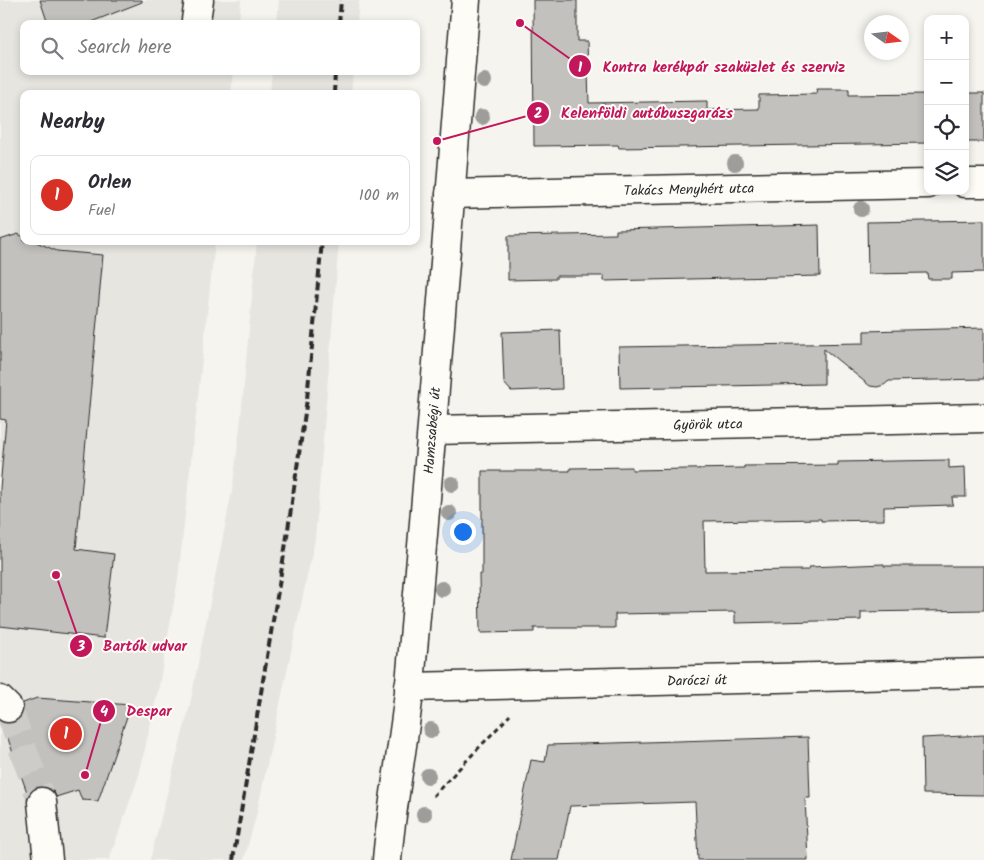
<!DOCTYPE html>
<meta charset="utf-8">
<style>
:root{--surface:#fff;--page:#f2f2f3;--text:#2b2b33;--muted:#7c7c81;--line:#e1e1e2;--accent:#d93025}
body{margin:0;font-family:Kalam,sans-serif;background:var(--page);color:var(--text)}
.controls{position:absolute;right:15px;top:15px;display:grid;overflow:hidden;border-radius:10px;box-shadow:0 2px 8px #0003}
.controls button{width:45px;height:45px;display:grid;place-items:center;padding:0;border:0;border-bottom:1px solid var(--line);background:var(--surface);color:var(--text);font:25px sans-serif}
.compass{position:absolute;left:864px;top:15px;width:45px;height:45px;border-radius:50%;background:var(--surface);box-shadow:0 2px 8px #0003;rotate:104deg}
.you{position:absolute;left:462px;top:531px;width:18px;height:18px;margin:-12px;border:4px solid #fff;border-radius:50%;background:#1a73e8;box-shadow:0 0 0 8px #1a73e833}
.badge{display:grid;place-items:center;width:32px;height:32px;border-radius:50%;background:var(--accent);color:#fff;font-size:16px;font-weight:700}
.pin{position:absolute;translate:-50% -50%;border:2px solid #fff;box-shadow:0 1px 5px #0006}
.list{margin:0;padding:0;list-style:none}
h2{display:flex;justify-content:space-between;align-items:center;height:65px;margin:0;padding:0 20px;font-size:21px}
h2 small{font-size:16px;font-weight:400;color:var(--muted)}
.list li{display:grid;grid-template-columns:32px 1fr auto;gap:15px;align-items:center;box-sizing:border-box;height:80px;margin:0 10px 10px;padding:0 10px;border:1px solid var(--line);border-radius:10px}
.list b{display:block;font-size:19px;white-space:nowrap}
.list p{margin:0;font-size:16px;white-space:nowrap;color:var(--muted)}
.list em{font-size:16px;font-style:normal;color:var(--muted)}
.icon{flex:none;width:28px;height:28px;fill:none;stroke:currentColor;stroke-width:2;stroke-linecap:round;stroke-linejoin:round}
.map{position:relative;flex:none;width:984px;height:860px;overflow:hidden}
.search{position:absolute;background:var(--surface);box-shadow:0 2px 8px #0003;left:20px;top:20px;width:400px;height:55px;display:flex;align-items:center;gap:12px;box-sizing:border-box;padding:0 18px;border-radius:10px;color:var(--muted);font-size:19px}
.panel{position:absolute;background:var(--surface);box-shadow:0 2px 8px #0003;left:20px;top:90px;width:400px;height:155px;border-radius:10px}
.map>svg:first-child{display:block}
.built{fill:#e6e5e0}
.building{fill:#c2c1be;stroke:#2b2b2b}
.lines{fill:none;stroke-linecap:round;stroke-linejoin:round}
.minor-tunnel{stroke:#cdccc8;stroke-width:28;stroke-dasharray:28 14;stroke-linecap:butt}
.minor-casing{stroke:#2b2b2b;stroke-width:31}
.path{stroke:#2b2b2b;stroke-width:3;stroke-dasharray:5 4;stroke-linecap:butt}
.minor{stroke:#fdfcf7;stroke-width:28}
.rail{stroke:#2b2b2b;stroke-width:4;stroke-dasharray:8 4;stroke-linecap:butt}
.tree{fill:#9e9d9a}
.labels{text-anchor:middle;stroke-width:4;stroke-linejoin:round;paint-order:stroke}
.street-label{font-size:14px;fill:#2b2b2b;stroke:#fdfcf7}
.leader{fill:none;stroke:#c2185b;stroke-width:2}
.callout-dot{fill:#c2185b;stroke:#fdfcf7;stroke-width:2}
.mark-label{font-size:15px;text-anchor:middle;font-weight:bold;fill:#fff}
.callout-label{font-size:15px;text-anchor:middle;font-weight:bold;fill:#c2185b;stroke:#fdfcf7;stroke-width:4;stroke-linejoin:round;paint-order:stroke}
</style>
<div class="map">
<svg width="984" height="860" viewBox="0 0 984 860">
<rect width="100%" height="100%" fill="#f5f4ef"/>
<filter id="ink" filterUnits="userSpaceOnUse"><feTurbulence type="fractalNoise" baseFrequency=".02" numOctaves="2"/><feDisplacementMap in="SourceGraphic" scale="10" xChannelSelector="R" yChannelSelector="G"/><feConvolveMatrix kernelMatrix="1 2 1 2 8 2 1 2 1" color-interpolation-filters="sRGB"/></filter>
<g filter="url(#ink)">
<g class="built">
<path d="M0,0H241L239,24H24V71H233L231,94H24V241H215L178,579L159,686L139,775L109,860H0Z"/>
<path d="M279,0H359L357,24H277Z"/>
<path d="M272,71H353L351,94H270Z"/>
<path d="M257,241H339L315,539L257,812L244,860H150L189,709L233,486L241,418Z"/>
</g>
<g class="building">
<path d="M40,0H142V2L86,24H48Z"/>
<path d="M533,0H577V41H587L589,103L707,101V110L759,109V95L817,94L816,89H849V95L928,94V143L619,148L618,145L534,146Z"/>
<rect x="965" y="93" width="19" height="49"/>
<path d="M984,220V272L952,273V279H928L927,273L868,274L867,222Z"/>
<path d="M819,225L820,276L604,281V276H556V279L508,280V236L616,234V230Z"/>
<path d="M18,234L24,237V241H34L57,251L103,255L76,549L114,554L104,638L0,626V488L6,420L0,419V240Z"/>
<path d="M984,328V379L889,381L884,385L877,387L870,386L824,349V384L620,388L619,347L864,343V331Z"/>
<path d="M560,330L562,389L511,391L504,383L502,332Z"/>
<path d="M949,460V468L965,467L966,497H952L953,505L884,507V520L821,521V519L704,521L705,571L809,570V567L884,564V566H984V610L861,612V620L735,623V612L615,614V628H534V632L480,633L479,574H482V471H570V468L632,467V470L744,468V466L838,465V462Z"/>
<path d="M37,698L131,705L98,801L82,800L78,790L56,797L54,792L49,788L41,786L33,789L28,795L2,722L12,723L19,719L23,712V703Z"/>
<path d="M984,735V795L923,794L922,738Z"/>
<path d="M808,737L810,798H805L808,860H698L695,802L570,806L559,860H511L531,760L545,762L548,745Z"/>
</g>
<g class="lines">
<path class="minor-tunnel" d="M8,708L42,802"/>
<defs>
<g id="minor">
<path d="M196,20L199,0"/>
<path d="M965,183H984"/>
<path id="s1" d="M450,194L928,184"/>
<path id="s2" d="M433,430L984,418"/>
<path id="s3" d="M409,687L984,673"/>
<path d="M0,700L8,708"/>
<path d="M42,802L48,860"/>
<path id="s4" d="M387,860C392,801 404,743 410,683C431,456 447,228 466,0"/>
</g>
</defs>
<use href="#minor" class="minor-casing"/>
<path class="path" d="M433,796L510,715"/>
<use href="#minor" class="minor"/>
<g class="rail">
<path d="M339,24L341,0"/>
<path d="M334,94L335,71"/>
<path d="M233,860L286,543L307,399L322,241"/>
</g>
</g>
<g class="tree">
<circle cx="484" cy="81" r="8"/>
<circle cx="482" cy="117" r="8"/>
<circle cx="735" cy="163" r="8"/>
<circle cx="861" cy="209" r="8"/>
<circle cx="452" cy="484" r="8"/>
<circle cx="449" cy="513" r="8"/>
<circle cx="442" cy="589" r="8"/>
<circle cx="431" cy="730" r="8"/>
<circle cx="428" cy="776" r="8"/>
<circle cx="424" cy="814" r="8"/>
</g>
</g>
<g class="labels">
<g class="street-label">
<text dy="5" stroke="none"><textPath href="#s1" startOffset="239">Takács Menyhért utca</textPath></text>
<text dy="5" stroke="none"><textPath href="#s2" startOffset="275">Györök utca</textPath></text>
<text dy="5" stroke="none"><textPath href="#s4" startOffset="432">Hamzsabégi út</textPath></text>
<text dy="5" stroke="none"><textPath href="#s3" startOffset="288">Daróczi út</textPath></text>
</g>
</g>
<path class="leader" d="M520 23L580 66M437 141L538 113M56 575L81 646M85 775L104 711"/>
<g class="callout-dot">
<circle cx="520" cy="23" r="5"/>
<circle cx="437" cy="141" r="5"/>
<circle cx="56" cy="575" r="5"/>
<circle cx="85" cy="775" r="5"/>
<circle cx="580" cy="66" r="12"/>
<circle cx="538" cy="113" r="12"/>
<circle cx="81" cy="646" r="12"/>
<circle cx="104" cy="711" r="12"/>
</g>
<g class="mark-label">
<text x="580" y="72">1</text>
<text x="538" y="118">2</text>
<text x="81" y="651">3</text>
<text x="104" y="716">4</text>
</g>
<g class="callout-label">
<text x="724" y="72">Kontra kerékpár szaküzlet és szerviz</text>
<text x="647" y="118">Kelenföldi autóbuszgarázs</text>
<text x="145" y="651">Bartók udvar</text>
<text x="149" y="716">Despar</text>
</g>
</svg>
<div class="controls">
<button>+</button>
<button>−</button>
<button><svg class="icon" aria-label="locate" viewBox="0 0 24 24"><circle cx="12" cy="12" r="6"/><path d="M12 2v4M12 18v4M2 12h4M18 12h4"/></svg></button>
<button><svg class="icon" aria-label="layers" viewBox="0 0 24 24"><path d="M12 4l9 5-9 5-9-5zM3 14l9 5 9-5"/></svg></button>
</div>
<svg class="compass" viewBox="-18 -18 36 36"><path d="M0-13l5 13h-10z" fill="#e53935"/><path d="M0 13l5-13h-10z" fill="#7c7c81"/></svg>
<div class="you"></div>
<div class="pin badge" style="left:66px;top:734px">1</div>
<div class="search"><svg class="icon" aria-label="search" viewBox="0 0 24 24"><circle cx="10" cy="10" r="6"/><path d="M15 15l6 6"/></svg>Search here</div>
<section class="panel">
<h2>Nearby<small></small></h2>
<ul class="list">
<li><span class="badge">1</span><div><b>Orlen</b><p>Fuel</p></div><em>100 m</em></li>
</ul>
</section>
</div>
